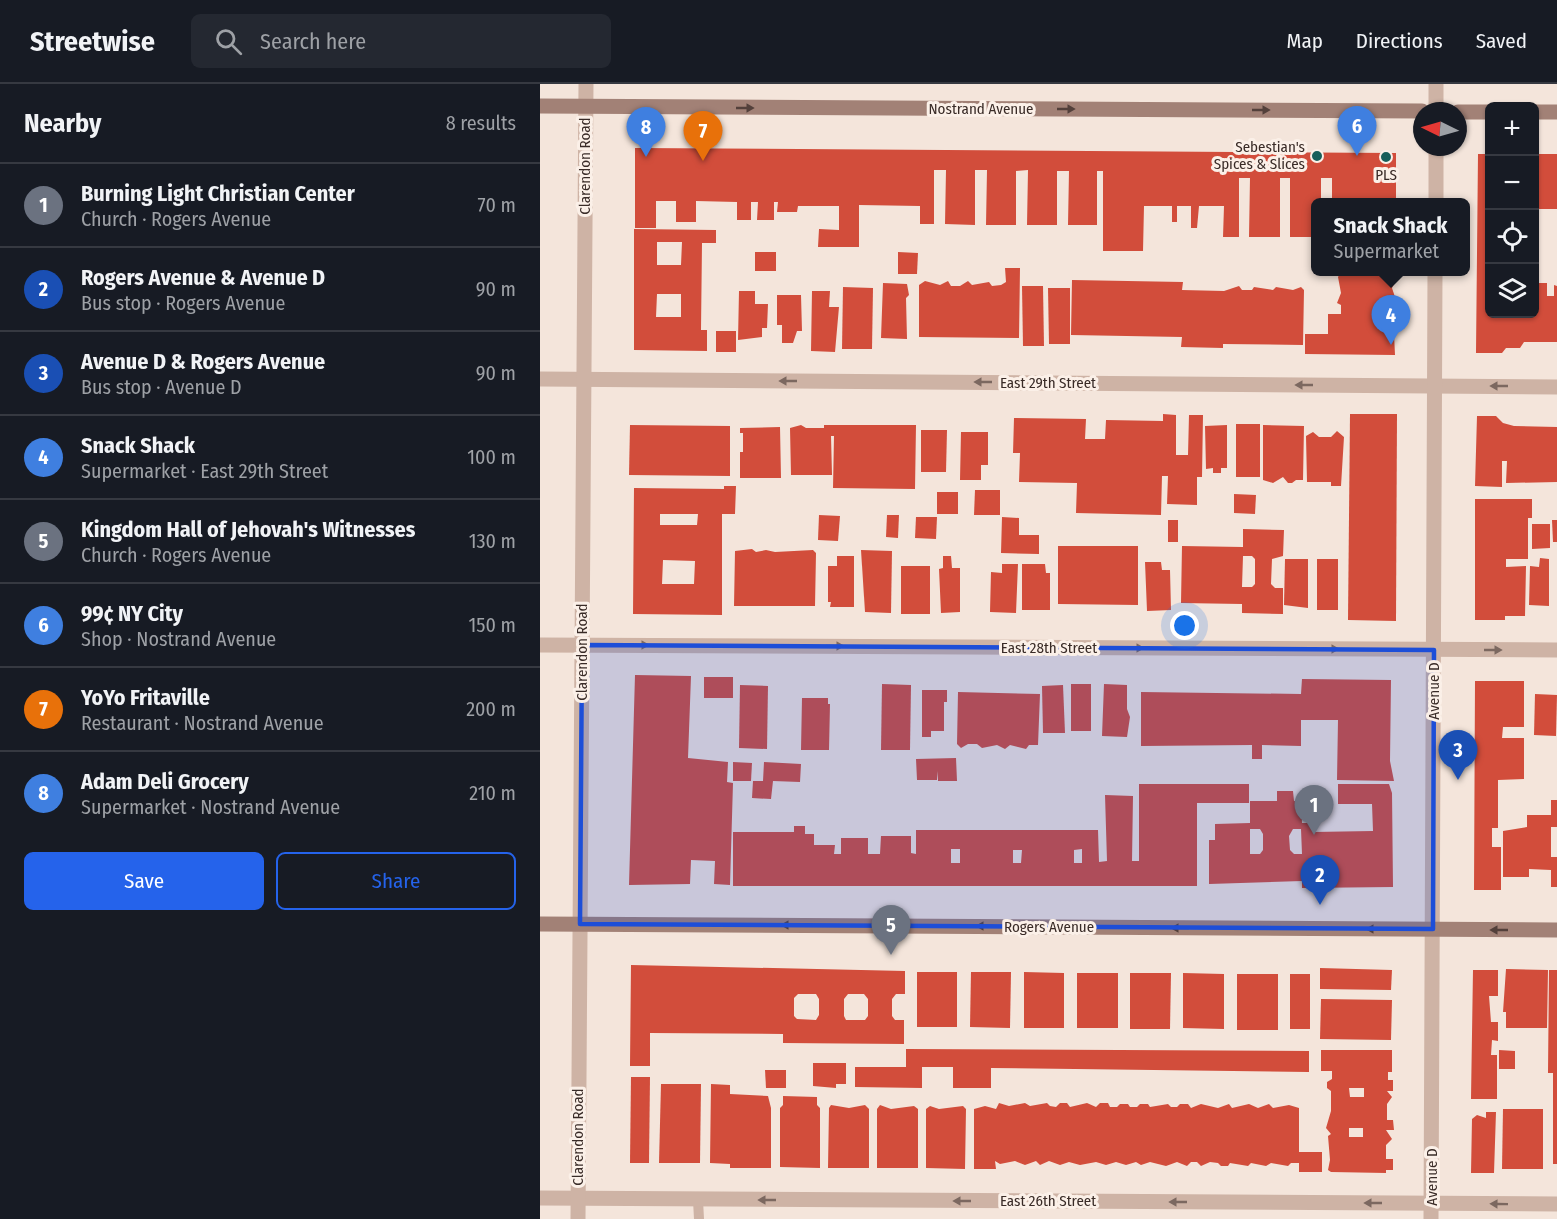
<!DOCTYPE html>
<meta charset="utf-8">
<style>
:root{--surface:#171b24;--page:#242831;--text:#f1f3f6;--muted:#9ea1a6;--line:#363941;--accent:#2563eb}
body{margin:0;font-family:"Fira Sans Condensed",sans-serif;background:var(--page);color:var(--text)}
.controls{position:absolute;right:18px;top:18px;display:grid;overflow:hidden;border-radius:9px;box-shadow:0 2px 4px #0004}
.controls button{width:54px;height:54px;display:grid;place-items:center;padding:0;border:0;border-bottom:2px solid var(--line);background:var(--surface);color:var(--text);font:30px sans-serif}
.compass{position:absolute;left:873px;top:18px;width:54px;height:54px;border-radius:50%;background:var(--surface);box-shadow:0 2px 4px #0004;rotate:275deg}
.you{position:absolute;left:645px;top:542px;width:21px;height:21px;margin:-15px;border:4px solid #fff;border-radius:50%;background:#1a73e8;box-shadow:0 0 0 9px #1a73e833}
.badge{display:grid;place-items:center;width:39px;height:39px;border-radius:50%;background:var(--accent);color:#fff;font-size:20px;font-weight:700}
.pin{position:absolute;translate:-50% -50px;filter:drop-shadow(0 2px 3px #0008)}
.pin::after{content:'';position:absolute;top:32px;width:21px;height:18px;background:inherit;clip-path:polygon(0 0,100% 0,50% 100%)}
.popup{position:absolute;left:771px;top:114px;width:159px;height:78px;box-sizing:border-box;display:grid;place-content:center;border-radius:9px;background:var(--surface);filter:drop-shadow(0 2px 4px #0005);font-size:20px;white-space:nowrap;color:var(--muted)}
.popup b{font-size:22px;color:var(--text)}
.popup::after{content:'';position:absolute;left:50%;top:100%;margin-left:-12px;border:12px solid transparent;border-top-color:var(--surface)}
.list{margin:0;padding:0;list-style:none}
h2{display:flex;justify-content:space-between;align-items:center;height:78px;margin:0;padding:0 24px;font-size:26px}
h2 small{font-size:20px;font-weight:400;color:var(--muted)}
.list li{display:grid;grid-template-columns:39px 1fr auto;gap:18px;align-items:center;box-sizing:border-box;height:84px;padding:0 24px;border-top:2px solid var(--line)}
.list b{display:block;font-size:22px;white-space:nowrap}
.list p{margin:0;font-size:20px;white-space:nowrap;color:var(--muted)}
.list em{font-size:20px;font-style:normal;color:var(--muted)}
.actions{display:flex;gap:12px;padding:18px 24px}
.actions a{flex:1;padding:14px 0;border:2px solid var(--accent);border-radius:9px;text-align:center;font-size:21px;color:var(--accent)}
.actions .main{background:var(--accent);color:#fff}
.icon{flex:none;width:33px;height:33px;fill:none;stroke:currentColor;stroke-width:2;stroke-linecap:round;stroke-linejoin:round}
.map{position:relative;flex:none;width:1017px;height:1135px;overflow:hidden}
header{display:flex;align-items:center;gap:36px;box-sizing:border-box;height:84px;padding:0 30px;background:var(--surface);border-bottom:2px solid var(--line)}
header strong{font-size:28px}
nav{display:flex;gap:33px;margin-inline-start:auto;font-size:21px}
.search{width:420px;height:54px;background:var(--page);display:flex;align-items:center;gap:15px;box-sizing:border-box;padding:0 21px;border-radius:9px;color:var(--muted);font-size:22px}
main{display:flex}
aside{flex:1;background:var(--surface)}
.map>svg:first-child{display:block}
.building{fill:#d24d3b;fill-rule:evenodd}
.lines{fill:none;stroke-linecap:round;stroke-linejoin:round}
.lane{stroke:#ceb3a5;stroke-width:10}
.street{stroke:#ceb3a5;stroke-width:15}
.secondary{stroke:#a28176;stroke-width:15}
.oneway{fill:#53403b}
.oneway2{fill:#7c6860}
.marked{fill:#1d4ed8;fill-opacity:0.2;stroke:#1d4ed8;stroke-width:4.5;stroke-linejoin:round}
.poi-dot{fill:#185f5b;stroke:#fbf0e8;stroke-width:2}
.labels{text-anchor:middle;stroke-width:6;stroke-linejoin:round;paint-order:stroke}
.street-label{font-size:15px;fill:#392b27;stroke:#fbf0e8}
.poi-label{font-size:15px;fill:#392b27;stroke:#fbf0e8;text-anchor:end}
</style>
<header>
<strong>Streetwise</strong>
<div class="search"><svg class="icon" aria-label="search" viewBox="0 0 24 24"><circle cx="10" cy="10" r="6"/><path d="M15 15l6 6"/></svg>Search here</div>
<nav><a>Map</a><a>Directions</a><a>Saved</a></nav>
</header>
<main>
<aside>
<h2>Nearby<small>8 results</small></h2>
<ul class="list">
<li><span class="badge" style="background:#6b7280">1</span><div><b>Burning Light Christian Center</b><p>Church · Rogers Avenue</p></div><em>70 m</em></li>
<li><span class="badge" style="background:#1a4fb4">2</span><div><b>Rogers Avenue &amp; Avenue D</b><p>Bus stop · Rogers Avenue</p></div><em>90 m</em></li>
<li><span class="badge" style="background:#1a4fb4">3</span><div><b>Avenue D &amp; Rogers Avenue</b><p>Bus stop · Avenue D</p></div><em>90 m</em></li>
<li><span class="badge" style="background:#3f7fe0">4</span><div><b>Snack Shack</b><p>Supermarket · East 29th Street</p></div><em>100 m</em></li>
<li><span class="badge" style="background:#6b7280">5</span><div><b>Kingdom Hall of Jehovah's Witnesses</b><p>Church · Rogers Avenue</p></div><em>130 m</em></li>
<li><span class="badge" style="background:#3f7fe0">6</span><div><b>99¢ NY City</b><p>Shop · Nostrand Avenue</p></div><em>150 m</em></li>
<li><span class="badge" style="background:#e8710a">7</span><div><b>YoYo Fritaville</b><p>Restaurant · Nostrand Avenue</p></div><em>200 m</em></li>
<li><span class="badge" style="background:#3f7fe0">8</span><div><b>Adam Deli Grocery</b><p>Supermarket · Nostrand Avenue</p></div><em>210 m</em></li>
</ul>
<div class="actions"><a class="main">Save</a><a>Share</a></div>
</aside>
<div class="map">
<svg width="1017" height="1135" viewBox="0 0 1017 1135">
<rect width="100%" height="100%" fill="#f4e5db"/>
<g class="building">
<path d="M95,64L856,69V118H792V94H781V118H776V153H750V94H740V153H709L710,94H699V153H683L684,122H659L657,144H651V122H637V138H632V122H604L603,167H563V87H557V141H528L529,87H517V141H487L488,86L476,87V141H446L447,86H435V141L405,140L406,86H394V140H380V122L319,121V163H278L279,145L299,146V122H258L257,128H237L238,118H234V136H217L218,118H211V136H197V118L156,117V138H136V117H116V144H95Z"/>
<path d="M938,70H950V230H994V199H1007V212H1014V201L1017,202V258H984L980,264H966L962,269H936Z"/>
<path d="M994,70H1017V125H994V107H999V96H994Z"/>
<path d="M94,145L176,146V159H162L161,246H167V267L94,266ZM117,158H142L141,181H117ZM117,210H141V233H116Z"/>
<rect x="215" y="168" width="21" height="19"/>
<path d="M358,168L378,169L377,190H358Z"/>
<path d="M465,184H480L479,254L379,253V201L385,197L400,201L408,197L411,202H420L428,197L432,201L449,198L452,202L461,201L466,198Z"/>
<path d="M801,188H852L856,196L852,204L856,216L852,224L855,236L852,250H854L855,271L765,270V250H788V230H801V221L797,219L801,209L798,193Z"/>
<path d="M532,196L643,198L642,206L684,207L699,202L702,206H712L714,203L733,206L736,203L753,206L761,203L764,206L763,261L683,260V264L641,263L642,253L531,251Z"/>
<path d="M343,199L367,200L369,211L366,214L367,255L341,254Z"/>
<path d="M482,202H503L504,262H483Z"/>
<path d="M303,203L333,204L332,265H302Z"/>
<path d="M508,204H530V260H509Z"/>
<path d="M199,207H215V220H228L227,244H222V253L198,256Z"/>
<path d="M272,207H290L289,223H299L295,268L271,267Z"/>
<path d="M237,211H261L262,247H257L253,259H242V241H237Z"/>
<rect x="176" y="247" width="20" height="21"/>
<path d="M623,330L636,331V371H648L649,331H663L662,393H657V421L627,420L628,392H622L621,431L536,429L537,399L479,398L480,369H473L474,334L546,335L545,355H565L566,336L623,337Z"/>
<path d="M810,330H857L856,537L808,536Z"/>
<path d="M937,332H956L963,339L974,342L1017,343V398L966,399L967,377H962V403L935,402Z"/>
<rect x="696" y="340" width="24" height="53"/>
<path d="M90,341L190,342V392L89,391Z"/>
<path d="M261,341L266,344H284V341H376L375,405L293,404L294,352H291L292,391H251L250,344Z"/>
<path d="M687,341V384H681V389H673V384L666,385L665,342Z"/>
<path d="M723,341L764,342L763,396H756L752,399H748L743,393L733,399L723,396Z"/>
<path d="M240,343L241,394H200V368H203V349H200V344Z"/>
<path d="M381,346H407L406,388H381Z"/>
<path d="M797,347L804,353L801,402H791V398H767L766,352L773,348L779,353H791Z"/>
<path d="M421,348H448V381H441V396H420Z"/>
<path d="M184,402H196L195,430H182V531L93,530L94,404L184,405ZM120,430H158L157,441H120ZM123,476L155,477L154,500H122Z"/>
<path d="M435,406H460V431H434Z"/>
<rect x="397" y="408" width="21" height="22"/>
<path d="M694,410L716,411L715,430L694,429Z"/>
<path d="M935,415H992V434H988V475H966V483L986,482L985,532H965V536H935Z"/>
<path d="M279,431L300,432L298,457L278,456Z"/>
<path d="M347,431H359L358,454L346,453Z"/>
<path d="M376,433H397L396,455L375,454Z"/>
<path d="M462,433L479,434V451H499V470L461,469Z"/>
<rect x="628" y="436" width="10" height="22"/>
<path d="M1012,436H1017V458H1013Z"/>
<path d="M992,440H1010V464L992,465Z"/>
<path d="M703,445L744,446L743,472L732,475L731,500L735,504H743V530L702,529V520L641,519L642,462L703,463ZM703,472H712L715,475V500L712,503H702Z"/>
<path d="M518,462H598V521L518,520Z"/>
<path d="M212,465L216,468L226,466L235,468L273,466L276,469L275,522H194L195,467Z"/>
<path d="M321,466L352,467L351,529L325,528Z"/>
<path d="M297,472H314V523H290L291,518H288V482H297Z"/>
<path d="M403,472H411L412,484H420V528L401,529L399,485L403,484Z"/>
<path d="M1000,474L1009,475V522L989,521L990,482L999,483Z"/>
<path d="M745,475H768V524L744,521Z"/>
<rect x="777" y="475" width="21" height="51"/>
<path d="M605,478H621L622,486H630L631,526L607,527Z"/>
<path d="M462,480H478L476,529L450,528L451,488L462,489Z"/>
<path d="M482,480H505L506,489H510V526H482Z"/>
<rect x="361" y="482" width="29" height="48"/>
<path d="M95,591L151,592L148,674L188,678L187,698L193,699L190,801L174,800L175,777L151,776L150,800L89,801Z"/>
<rect x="164" y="593" width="29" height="21"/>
<path d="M762,595L851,596L850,677L854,697L797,696L798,636H761V662L722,661V675H712V661L601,662V608L761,610Z"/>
<path d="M935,597H984V643H963L962,654H984V695L958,696V744H952V763H961V806H934Z"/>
<path d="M342,600L371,601L370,666H341Z"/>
<rect x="531" y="600" width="20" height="47"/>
<path d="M564,600L587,601V625L590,633L587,653L562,652Z"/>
<path d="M200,601L228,602L227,665L199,664Z"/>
<path d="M523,601L525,649H503L502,602Z"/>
<path d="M382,606H407V618H404V647H391V653H382Z"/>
<path d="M418,608L500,610L498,661H489L486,665L470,661L465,665L457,661L442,664L437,660H428L421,664L417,660Z"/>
<path d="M995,610L1017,611L1016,652L994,651Z"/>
<path d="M262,614H288V620H290L289,666H261Z"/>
<path d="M416,674L417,697H398V687L397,696H377L376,675Z"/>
<path d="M193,678L212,679L211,697H193Z"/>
<path d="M224,678L261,680L260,698L233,697L231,715L212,714L213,697H223Z"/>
<path d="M599,700H709V719H657V802H193V748H254V742H265V750H274V761H295L294,770H301V754H328V770H340L341,752H371V769L376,770V746H558L559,778L567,777L565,711L593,712L592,777H599ZM411,765H420V779H411ZM542,765V779H534V766ZM473,766H482L481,779H473Z"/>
<path d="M798,700H849L852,709L853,803L762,804V797L669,800V756H675V740L710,739V717H737V707H753L754,717H761L762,739H773V748L833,747L832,720H798ZM710,745H720L723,750V766L720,770H710ZM753,745H761L762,770H754L750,766L749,752Z"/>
<path d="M1011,716H1017V743H1011V773H1017V803H1011V786L989,785V793H963V747L987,743V731H1011Z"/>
<path d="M91,881L365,887V910H356L352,915V932L355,936H364V960L243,959V950L110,949V982H90ZM258,910H276L279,915V931L276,936L257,935L254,932V914ZM308,910H324L328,915V932L325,936H306L304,932V915Z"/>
<path d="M780,884L852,886L851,906L780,905Z"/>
<path d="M966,885L1008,886L1007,944H966V928H963Z"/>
<path d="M933,886H958V912H949L951,938H958V957L952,956L951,971H957V1015H931Z"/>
<path d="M1009,886H1017V1080H1013V989H1008Z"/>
<rect x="377" y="888" width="40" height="55"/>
<path d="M431,888H471L470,944L430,943Z"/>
<path d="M484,888L524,889V944H484Z"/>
<rect x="537" y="889" width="41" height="55"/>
<path d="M590,889H631L630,945H590Z"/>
<path d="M643,889L684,890V945L643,944Z"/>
<rect x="697" y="890" width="41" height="56"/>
<rect x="750" y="890" width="20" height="55"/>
<path d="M781,915L852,916L851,956L780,955Z"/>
<path d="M366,965L769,967V988L451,984V1004H413V983H382V1004L315,1003V983H366Z"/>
<path d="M781,966H852V988H848V996H853V1007H847L852,1013L847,1020V1036H853L854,1046H846L852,1055L846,1061V1075H853V1086H846V1089L791,1088L788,1086L790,1076L788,1052L791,1050L786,1044L791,1027V1007L787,1004V998L792,995V987H781ZM809,1004H824V1013H810ZM809,1044H823V1053H809Z"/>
<path d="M959,966L975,967V985H959Z"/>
<path d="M273,979H306V1000H296V1004L273,1002Z"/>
<path d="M225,986H246V1004H226Z"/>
<path d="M91,993H110L109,1079H90Z"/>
<path d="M121,1000H161L160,1079H119Z"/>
<path d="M171,1000L190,1001V1010L228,1012L231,1024V1084H190V1080L170,1079Z"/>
<path d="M243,1012L277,1013V1021L280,1024V1084L240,1083V1024L243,1021Z"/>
<path d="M459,1019L469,1022L485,1019L490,1022L507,1019L510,1022L516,1023L520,1019H527L530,1023L547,1019L556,1023L560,1019H568L570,1023H577L580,1020H588L590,1023H597L600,1020H608L610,1023L628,1020L631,1023H637L640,1020H648L651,1024L661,1020L678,1024L689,1020L692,1024L709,1020L718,1024L729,1020L733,1024L749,1021L759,1024V1068H782V1088H759V1079H751L748,1082L731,1079L726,1082L711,1079L708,1082L690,1079L688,1082H681L678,1079L670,1078L661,1082L657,1078H651L647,1082L637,1078L626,1082L610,1078L601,1081L596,1078L586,1081L576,1078L566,1081L556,1078L540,1081L529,1078L520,1081L509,1077L500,1081L496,1077L485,1081L475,1077L460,1080L455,1077L456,1085H434V1025L445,1022L456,1025Z"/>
<path d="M291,1021L309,1024L325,1021L329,1025V1084H288L289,1024Z"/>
<path d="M340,1021L351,1025L374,1022L378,1025V1084H337V1025Z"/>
<path d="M390,1022L399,1025L423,1022L426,1025L425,1085L386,1084V1025Z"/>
<path d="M963,1025H1003V1085H962Z"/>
<path d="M946,1028H956L954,1089H931L932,1035L937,1031L946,1034Z"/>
</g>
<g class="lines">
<path class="lane" d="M158,1116L159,1135"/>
<g class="street">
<path d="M896,0V27"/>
<path d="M896,118V63"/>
<path d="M0,295L1017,303"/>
<path d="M0,561L1017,566"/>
<path d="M0,1114L1017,1120"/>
<path d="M38,1135L46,0"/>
<path d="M891,1135L895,188"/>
</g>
<g class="secondary">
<path d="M0,22L882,27"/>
<path d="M918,28H950"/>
<path d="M994,28H1017"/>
<path d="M0,840L1017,846"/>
</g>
</g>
<defs><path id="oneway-solid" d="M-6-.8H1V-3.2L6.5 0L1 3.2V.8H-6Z" transform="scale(1.5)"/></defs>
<g class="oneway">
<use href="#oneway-solid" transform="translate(205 24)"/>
<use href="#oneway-solid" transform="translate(526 25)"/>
<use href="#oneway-solid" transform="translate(721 26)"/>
<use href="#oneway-solid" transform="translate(250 841) rotate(-180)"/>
<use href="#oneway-solid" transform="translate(445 842) rotate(-180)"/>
<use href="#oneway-solid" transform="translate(640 844) rotate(-180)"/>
<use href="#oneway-solid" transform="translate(835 845) rotate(-180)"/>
<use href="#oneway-solid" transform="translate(959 846) rotate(-180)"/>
</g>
<g class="oneway2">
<use href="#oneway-solid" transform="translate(248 297) rotate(-180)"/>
<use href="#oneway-solid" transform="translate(443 298) rotate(-180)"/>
<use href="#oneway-solid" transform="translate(764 301) rotate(-180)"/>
<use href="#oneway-solid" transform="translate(959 302) rotate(-180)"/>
<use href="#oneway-solid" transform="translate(100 561)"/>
<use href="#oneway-solid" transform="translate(295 562)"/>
<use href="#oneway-solid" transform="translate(595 564)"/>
<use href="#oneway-solid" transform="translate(790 565)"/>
<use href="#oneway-solid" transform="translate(953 566)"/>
<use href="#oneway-solid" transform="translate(227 1116) rotate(-180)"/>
<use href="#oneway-solid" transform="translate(422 1117) rotate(-180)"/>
<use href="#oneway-solid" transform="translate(638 1118) rotate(-180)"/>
<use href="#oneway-solid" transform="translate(833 1119) rotate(-180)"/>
<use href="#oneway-solid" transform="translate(959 1120) rotate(-179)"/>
</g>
<path class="marked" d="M42,561L894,566L893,845L40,840Z"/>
<g class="poi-dot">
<circle cx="777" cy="72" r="6"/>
<circle cx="846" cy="73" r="6"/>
</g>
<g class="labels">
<g class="street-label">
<text x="441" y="30">Nostrand Avenue</text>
<text transform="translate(45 82) rotate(-90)" y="5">Clarendon Road</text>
<text x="508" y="304">East 29th Street</text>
<text x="509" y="569">East 28th Street</text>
<text transform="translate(42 568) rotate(-90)" y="5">Clarendon Road</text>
<text transform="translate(894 607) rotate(-90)" y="5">Avenue D</text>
<text x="509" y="848">Rogers Avenue</text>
<text transform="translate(38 1053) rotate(-90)" y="5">Clarendon Road</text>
<text transform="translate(892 1093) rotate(-90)" y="5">Avenue D</text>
<text x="508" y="1122">East 26th Street</text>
</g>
<g class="poi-label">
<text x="765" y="68">Sebestian's<tspan x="765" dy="17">Spices &amp; Slices</tspan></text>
<text x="846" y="96" text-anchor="middle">PLS</text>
</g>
</g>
</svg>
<div class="controls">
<button>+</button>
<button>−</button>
<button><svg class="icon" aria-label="locate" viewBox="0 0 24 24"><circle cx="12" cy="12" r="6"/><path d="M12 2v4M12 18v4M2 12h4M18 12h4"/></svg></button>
<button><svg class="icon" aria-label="layers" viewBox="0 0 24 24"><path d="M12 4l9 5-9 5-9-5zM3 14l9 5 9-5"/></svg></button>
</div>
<svg class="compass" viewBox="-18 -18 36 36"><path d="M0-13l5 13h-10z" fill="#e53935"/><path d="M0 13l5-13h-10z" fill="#9ea1a6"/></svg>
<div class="you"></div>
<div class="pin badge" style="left:774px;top:751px;background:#6b7280">1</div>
<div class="pin badge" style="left:780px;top:821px;background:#1a4fb4">2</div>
<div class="pin badge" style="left:918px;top:696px;background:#1a4fb4">3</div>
<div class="pin badge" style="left:851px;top:261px;background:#3f7fe0">4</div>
<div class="popup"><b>Snack Shack</b>Supermarket</div>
<div class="pin badge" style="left:351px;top:871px;background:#6b7280">5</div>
<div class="pin badge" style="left:817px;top:72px;background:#3f7fe0">6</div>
<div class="pin badge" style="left:163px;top:77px;background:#e8710a">7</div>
<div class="pin badge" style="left:106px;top:73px;background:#3f7fe0">8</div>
</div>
</main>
